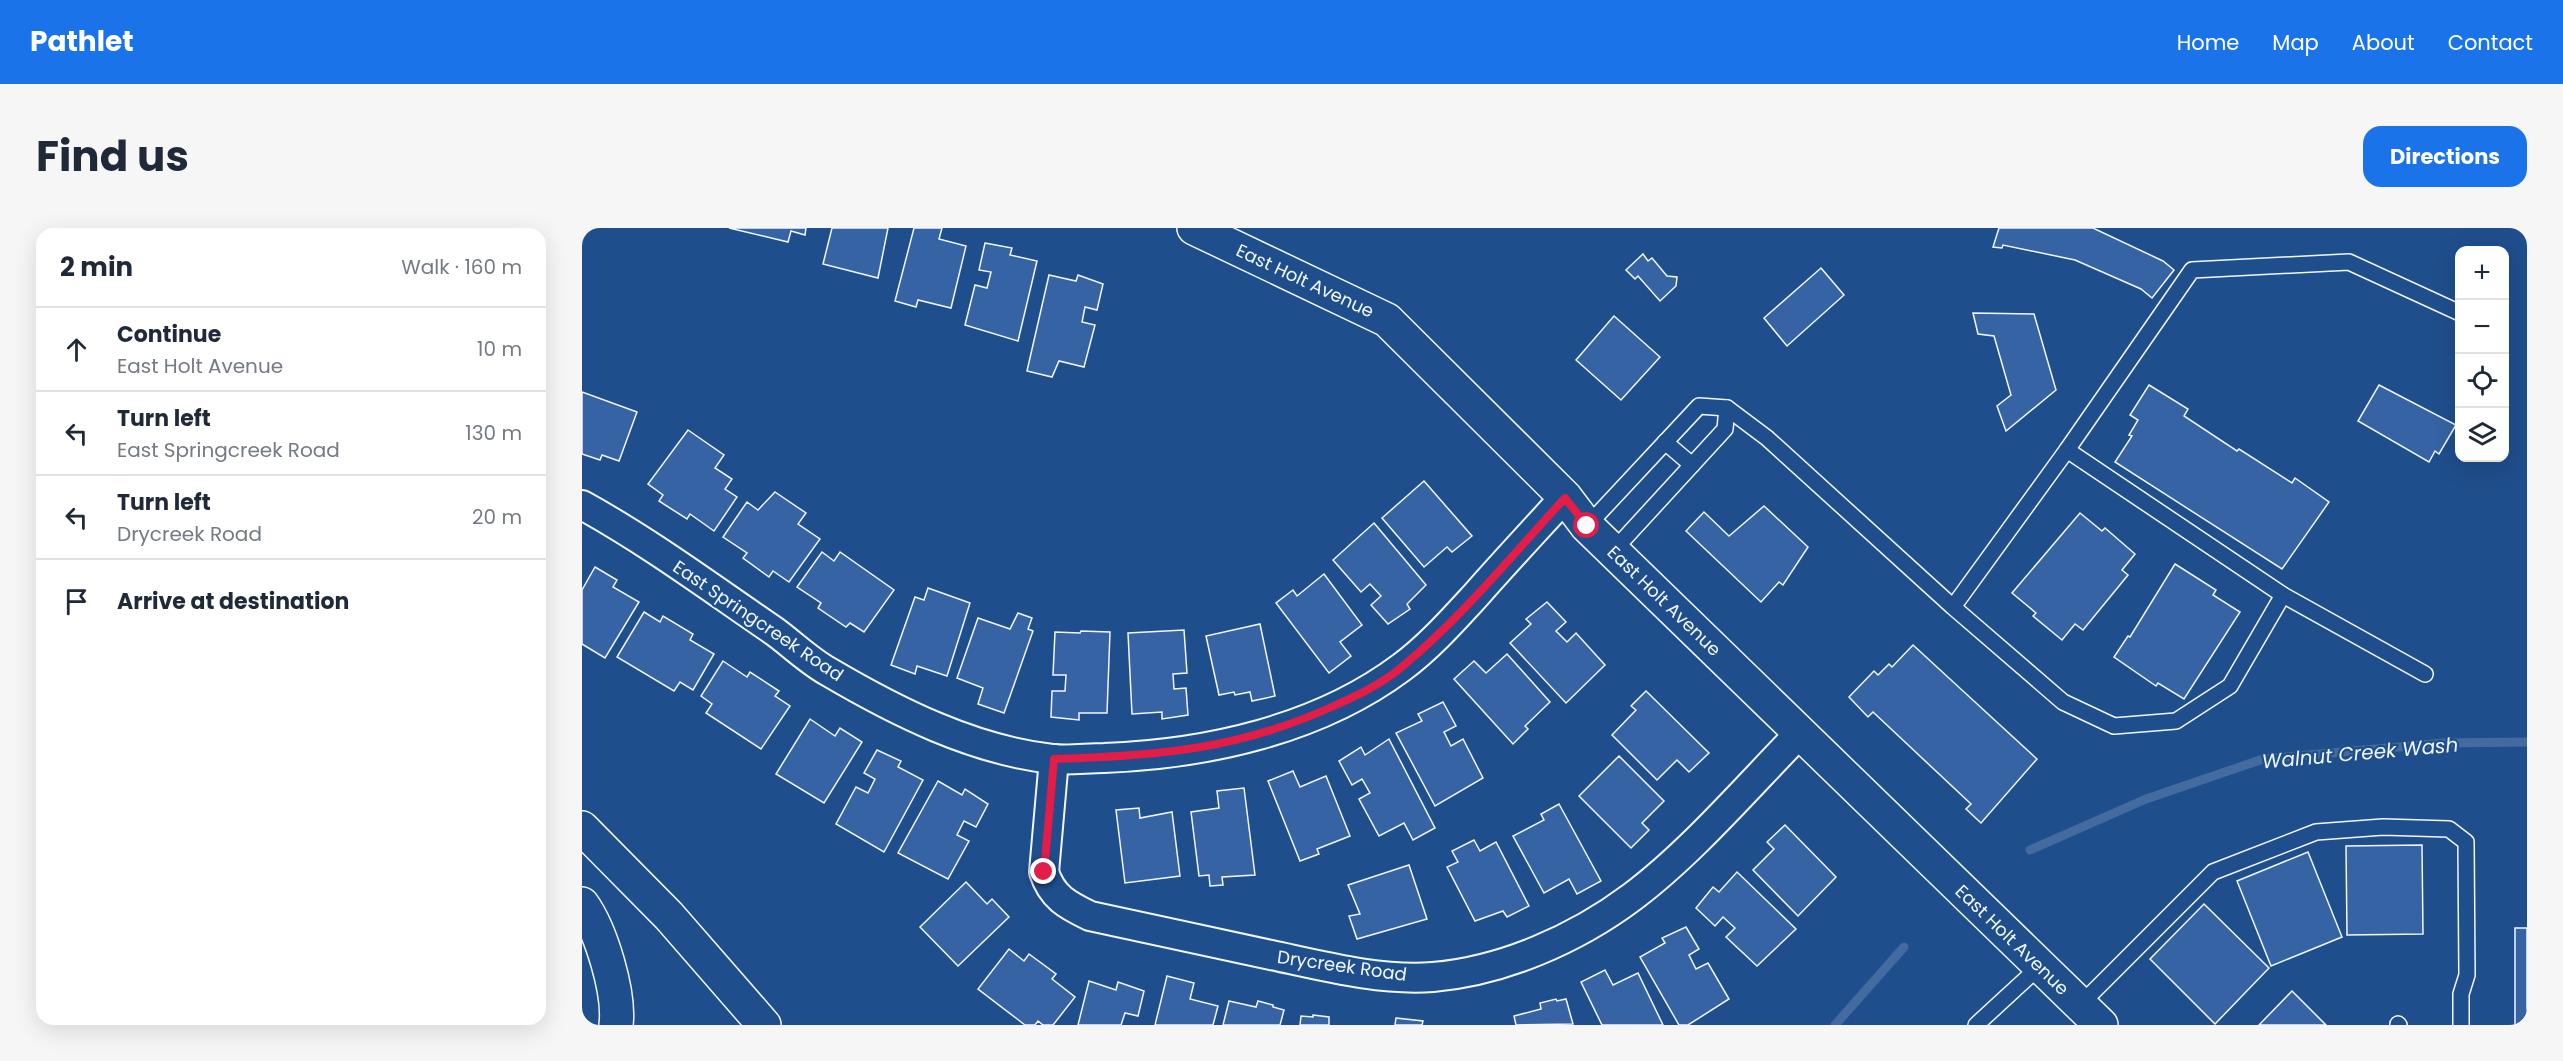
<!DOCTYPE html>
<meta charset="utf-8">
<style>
:root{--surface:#fff;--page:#f6f6f7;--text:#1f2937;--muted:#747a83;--line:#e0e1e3;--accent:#1a73e8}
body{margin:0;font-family:Poppins,sans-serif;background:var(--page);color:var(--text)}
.controls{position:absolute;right:18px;top:18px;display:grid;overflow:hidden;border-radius:12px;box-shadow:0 6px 24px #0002}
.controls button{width:54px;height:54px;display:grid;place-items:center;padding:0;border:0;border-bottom:2px solid var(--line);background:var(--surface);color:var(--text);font:30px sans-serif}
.stop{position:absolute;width:18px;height:18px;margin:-14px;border:4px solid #e11d48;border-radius:50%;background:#fff}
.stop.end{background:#e11d48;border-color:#fff;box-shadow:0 2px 6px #0008}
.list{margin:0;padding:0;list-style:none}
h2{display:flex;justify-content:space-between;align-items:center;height:78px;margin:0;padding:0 24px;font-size:26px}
h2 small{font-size:20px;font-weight:400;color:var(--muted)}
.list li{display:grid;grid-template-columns:39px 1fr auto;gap:18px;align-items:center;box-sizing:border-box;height:84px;padding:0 24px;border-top:2px solid var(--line)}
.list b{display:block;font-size:22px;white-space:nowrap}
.list p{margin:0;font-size:20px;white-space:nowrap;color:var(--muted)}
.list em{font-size:20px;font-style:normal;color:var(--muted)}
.icon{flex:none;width:33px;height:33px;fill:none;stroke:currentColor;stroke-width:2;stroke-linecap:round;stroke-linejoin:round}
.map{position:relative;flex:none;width:1945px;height:797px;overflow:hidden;border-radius:18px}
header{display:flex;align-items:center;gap:36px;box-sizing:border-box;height:84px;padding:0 30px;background:var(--accent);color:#fff}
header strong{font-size:28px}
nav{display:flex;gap:33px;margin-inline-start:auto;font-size:21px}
.intro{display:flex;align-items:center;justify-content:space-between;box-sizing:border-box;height:144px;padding:0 36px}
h1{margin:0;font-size:42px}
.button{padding:15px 27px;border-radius:18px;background:var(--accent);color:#fff;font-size:21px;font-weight:700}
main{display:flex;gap:36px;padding:0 36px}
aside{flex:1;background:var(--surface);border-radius:18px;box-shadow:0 6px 24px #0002}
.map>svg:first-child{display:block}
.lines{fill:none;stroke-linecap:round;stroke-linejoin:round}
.stream{stroke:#446ba0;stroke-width:9}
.building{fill:#3563a3;stroke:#f2f6ff;stroke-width:1.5}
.service-casing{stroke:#f2f6ff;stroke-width:18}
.minor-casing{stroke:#f2f6ff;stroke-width:32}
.tertiary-casing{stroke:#f2f6ff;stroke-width:36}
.motorway-casing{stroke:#f2f6ff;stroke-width:36}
.service{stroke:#1f4e8c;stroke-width:15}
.minor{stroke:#1f4e8c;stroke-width:28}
.tertiary{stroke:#1f4e8c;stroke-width:33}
.motorway{stroke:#1f4e8c;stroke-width:33}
.route{stroke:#e11d48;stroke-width:8}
.labels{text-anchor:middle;stroke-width:4.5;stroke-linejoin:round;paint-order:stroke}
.street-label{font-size:18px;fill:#f2f6ff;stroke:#1f4e8c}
.water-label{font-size:20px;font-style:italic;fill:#f2f6ff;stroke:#1f4e8c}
</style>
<header>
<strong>Pathlet</strong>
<nav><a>Home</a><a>Map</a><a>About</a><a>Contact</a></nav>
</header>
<div class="intro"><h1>Find us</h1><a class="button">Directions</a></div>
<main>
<aside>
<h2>2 min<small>Walk · 160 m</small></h2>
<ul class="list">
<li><svg class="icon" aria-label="ahead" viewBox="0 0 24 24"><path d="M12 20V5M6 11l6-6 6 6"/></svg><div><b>Continue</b><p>East Holt Avenue</p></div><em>10 m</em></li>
<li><svg class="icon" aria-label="left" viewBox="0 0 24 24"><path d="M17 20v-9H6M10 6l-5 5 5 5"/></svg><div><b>Turn left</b><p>East Springcreek Road</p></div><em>130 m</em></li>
<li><svg class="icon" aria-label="left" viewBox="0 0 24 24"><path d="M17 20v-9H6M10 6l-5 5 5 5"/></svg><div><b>Turn left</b><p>Drycreek Road</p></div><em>20 m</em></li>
<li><svg class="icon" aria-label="arrive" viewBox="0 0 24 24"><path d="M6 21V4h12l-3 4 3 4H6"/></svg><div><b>Arrive at destination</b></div></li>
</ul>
</aside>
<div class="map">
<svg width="1945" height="797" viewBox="0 0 1945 797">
<rect width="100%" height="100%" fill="#1f4e8c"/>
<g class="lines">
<g class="stream">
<path d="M1448,622L1564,571L1681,531L1861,515L1945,514"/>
<path d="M1253,797L1322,719"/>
</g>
</g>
<g class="building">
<path d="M147,0H224L223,7L209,3L206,14Z"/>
<path d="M250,0H306L296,50L241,36Z"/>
<path d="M332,0H360L357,11L384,18L369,80L336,72L334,79L313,73Z"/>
<path d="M1417,0H1511L1581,33L1592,42L1570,70L1559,61L1493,32L1421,17L1420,20L1411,19Z"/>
<path d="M403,15L430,20L428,27L455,33L436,113L383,97L393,57L405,60L409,44L397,42Z"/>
<path d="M1061,26L1066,33L1070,30L1085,48L1095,49L1094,58L1078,73L1056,48L1053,51L1044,42Z"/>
<path d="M1239,40L1262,67L1205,118L1182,90Z"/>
<path d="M467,47L494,53L496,47L521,56L515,82L503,79L500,94L513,97L502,139L477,133L470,149L445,143Z"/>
<path d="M1391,85L1452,86L1474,162L1424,203L1415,178L1429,167L1412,108L1396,106Z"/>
<path d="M1032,88L1078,129L1039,172L994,132Z"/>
<path d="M1567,157L1606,181L1602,188L1655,223L1657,221L1710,255L1713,250L1747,274L1700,341L1533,234L1550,208L1547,207L1556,192L1548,187Z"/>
<path d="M1797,157L1874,197L1857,226L1853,223L1847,234L1776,193Z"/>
<path d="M0,164L55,184L37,233L20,227L18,232L0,226Z"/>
<path d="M106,202L142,227L133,240L150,251L143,261L155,269L132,303L108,286L105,291L77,273L81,267L66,256Z"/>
<path d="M842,253L890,308L870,324L865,319L842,339L800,290Z"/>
<path d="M193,264L224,285L216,296L238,311L207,354L191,343L187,349L161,330L165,325L141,309L165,274L176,282Z"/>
<path d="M1182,278L1226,319L1201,357L1197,354L1179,374L1104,303L1122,284L1147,308Z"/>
<path d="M1498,285L1520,303L1523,300L1553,326L1540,342L1546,347L1501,402L1493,396L1480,412L1451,388L1454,385L1430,365Z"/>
<path d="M792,295L844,357L825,376L828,381L806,396L789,377L799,368L788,356L779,364L751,332Z"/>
<path d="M240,324L252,333L258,324L312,362L282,404L268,395L264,399L236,380L239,375L215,359Z"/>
<path d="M1593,336L1634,362L1631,367L1658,384L1602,471L1576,455L1574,458L1532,429L1546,408L1548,409Z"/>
<path d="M13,339L35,352L31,359L57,374L23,430L0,416V362Z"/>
<path d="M742,346L780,397L758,414L769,428L747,445L694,375L711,362L715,368Z"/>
<path d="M346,360L388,375L365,448L335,438L333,446L309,437L333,369L342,372Z"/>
<path d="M965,374L984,394L974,403L985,414L994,405L1023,437L984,475L928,415L949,396L944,391Z"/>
<path d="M62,384L78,394L81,388L111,406L108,412L132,426L111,462L98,454L92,463L35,429Z"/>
<path d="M436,385L450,390L446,401L451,403L422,485L396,476L401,460L375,450L396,390L428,401Z"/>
<path d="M678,396L693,468L670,473L668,464L653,467L652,464L637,467L624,408Z"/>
<path d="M602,402L605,445L591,446L592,461L604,460L606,487L580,491V484L550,486L546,405Z"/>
<path d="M499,403L528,404L525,485H497V492L469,489L470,463H483L484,447H471L473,404L498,405Z"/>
<path d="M1331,417L1455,531L1399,595L1384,581L1389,576L1291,484L1286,489L1267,469L1292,443L1296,447L1307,436L1310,439Z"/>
<path d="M925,426L968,474L943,498L946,501L931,516L872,451L892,433L904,445Z"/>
<path d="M141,433L165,449L168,444L197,463L193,468L208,478L179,521L124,485L130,476L119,468Z"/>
<path d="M1064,463L1127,525L1107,544L1095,532L1075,552L1030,507L1054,482L1049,478Z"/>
<path d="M861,474L874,498L862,504L869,518L881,511L901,550L853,578L814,505L840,493L836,486Z"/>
<path d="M228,491L253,508L258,500L280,514L242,575L194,546Z"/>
<path d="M807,511L853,600L831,612L822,595L797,608L777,571L788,565L780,551L770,557L757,533L779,519L783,527Z"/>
<path d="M295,522L319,533L316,539L341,552L302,624L254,596L274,559L286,565L293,551L282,545Z"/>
<path d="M1037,528L1082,573L1060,595L1067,602L1049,620L997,568Z"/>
<path d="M711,543L718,559L744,548L768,608L735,621L737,626L718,633L686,553Z"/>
<path d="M356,553L380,567L383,561L406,576L394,599L382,593L375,607L387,613L366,651L316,625Z"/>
<path d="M662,560L673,647L640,649L641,657L628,658L627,647L617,648L609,584L637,580L635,563Z"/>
<path d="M977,576L1019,653L995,666L987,651L962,665L931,608L962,592L959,586Z"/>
<path d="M557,580L558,590L590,584L598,648L543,655L534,582Z"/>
<path d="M1203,597L1254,649L1216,688L1171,642L1192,621L1185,614Z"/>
<path d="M892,612L898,623L914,614L947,678L925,689L921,683L893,693L865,639L876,634L870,623Z"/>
<path d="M1840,617L1841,706L1765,707L1764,618Z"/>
<path d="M1726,624L1760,709L1689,738L1655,653Z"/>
<path d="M827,637L845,691L775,711L767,688L778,686L766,657Z"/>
<path d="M1155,644L1214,701L1175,738L1144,709L1153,700L1141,689L1133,698L1114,680L1131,659L1137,664Z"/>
<path d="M384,654L405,676L410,671L427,689L376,738L338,699Z"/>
<path d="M1622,676L1687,740L1633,796L1568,731Z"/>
<path d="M1104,699L1117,721L1107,727L1114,741L1126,735L1147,771L1106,797H1097L1058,729L1083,715L1080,710Z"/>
<rect x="1933" y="700" width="12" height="97"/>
<path d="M427,721L442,733L447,726L474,746L470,751L493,769L471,797H461L456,793L453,797H443L396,761Z"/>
<path d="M1023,742L1031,757L1056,745L1081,797H1020L999,754Z"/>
<path d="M585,748L612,755L608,771L636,778L631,797H573Z"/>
<path d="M507,753L534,762L536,754L562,763L556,788L543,785L539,797H496Z"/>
<path d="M1710,763L1744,797H1677Z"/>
<path d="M974,771L975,773L984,771L991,796L934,797L932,788L959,781L958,775Z"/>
<path d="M647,773L674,779L676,773L691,777V779L702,782L698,797H641Z"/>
<path d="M731,787L747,789V797H718L719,788L731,789Z"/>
<path d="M814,790L841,793L840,797H813Z"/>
</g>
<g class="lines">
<defs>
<g id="service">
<path d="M1083,214L1110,237"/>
<path d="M1485,222L1610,42L1767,34L1878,85"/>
<path d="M1005,298L1117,178L1145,180L1185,210L1371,379L1481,474L1532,498L1594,493L1648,458L1701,367L1485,222L1371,379"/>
<path d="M1031,323L1143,201L1145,180"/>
<path d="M1701,367L1843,446"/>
<path d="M1498,777L1631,644L1734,604L1801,599L1867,601L1884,614L1885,747L1879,766V797"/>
<path d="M1816,796L1817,797"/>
<path d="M1394,797L1457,739"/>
</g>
<g id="minor">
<path d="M0,277C67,314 129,360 192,403C210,416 227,433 247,444C315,484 391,522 470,531C487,533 505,530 522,530C625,526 736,502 820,439C847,419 871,392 894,367C923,334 953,302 983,269"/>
<path d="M472,531L462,644C470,669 485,677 508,688C568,701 629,714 689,727C741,738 797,753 851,749C921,743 994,711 1050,669C1109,625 1167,557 1219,504"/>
</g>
<path id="tertiary" d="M612,0L805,92L983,269L1005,298L1519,797"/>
<g id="motorway">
<path d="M0,600L87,688L182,797"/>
<path d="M0,676C19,702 38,765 34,797"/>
</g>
</defs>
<use href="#service" class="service-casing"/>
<use href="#minor" class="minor-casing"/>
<use href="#tertiary" class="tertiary-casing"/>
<use href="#motorway" class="motorway-casing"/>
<use href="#service" class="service"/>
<use href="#minor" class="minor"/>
<use href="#tertiary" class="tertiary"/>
<use href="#motorway" class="motorway"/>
</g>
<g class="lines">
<path class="route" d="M462,644L472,531C576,528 660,521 756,476C779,466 803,454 822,437C881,388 931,326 983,270L1005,298"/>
</g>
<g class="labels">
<g class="street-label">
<text transform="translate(723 53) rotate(25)" y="6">East Holt Avenue</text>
<text transform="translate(1082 373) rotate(44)" y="6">East Holt Avenue</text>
<text transform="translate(176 393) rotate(34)" y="6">East Springcreek Road</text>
<text transform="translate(1430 712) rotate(44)" y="6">East Holt Avenue</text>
<text transform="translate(760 738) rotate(8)" y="6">Drycreek Road</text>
</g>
<g class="water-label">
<text transform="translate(1778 525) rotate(-5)" y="7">Walnut Creek Wash</text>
</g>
</g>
</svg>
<div class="controls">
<button>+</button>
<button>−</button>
<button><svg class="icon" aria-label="locate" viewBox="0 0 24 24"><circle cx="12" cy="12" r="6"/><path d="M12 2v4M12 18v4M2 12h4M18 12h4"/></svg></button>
<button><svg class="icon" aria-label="layers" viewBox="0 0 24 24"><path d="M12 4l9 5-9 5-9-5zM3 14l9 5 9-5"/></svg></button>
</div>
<div class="stop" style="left:1005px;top:298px"></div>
<div class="stop end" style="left:462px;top:644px"></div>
</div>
</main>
